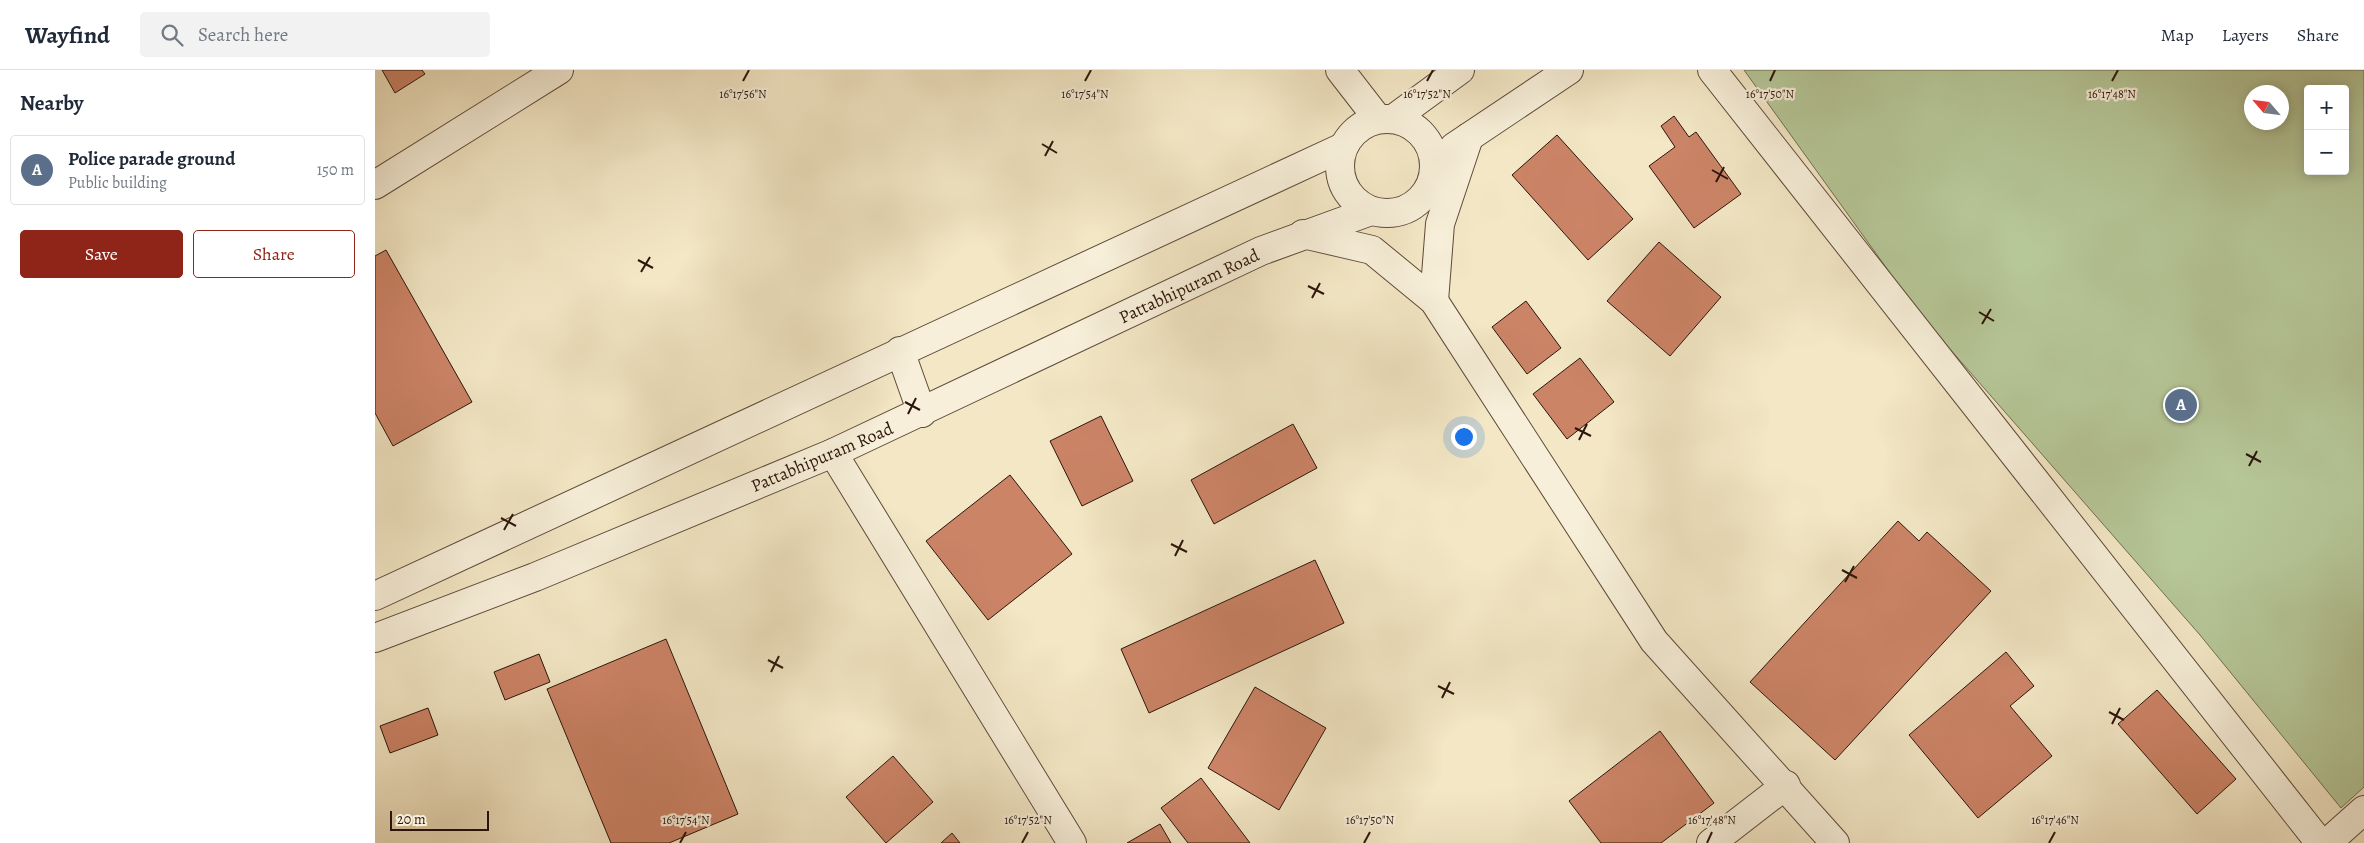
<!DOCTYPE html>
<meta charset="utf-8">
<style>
:root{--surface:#fff;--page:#f2f2f3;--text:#1f2937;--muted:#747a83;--line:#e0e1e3;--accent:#8f2418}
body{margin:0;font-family:Alegreya,serif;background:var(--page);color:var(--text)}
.controls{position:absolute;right:15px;top:15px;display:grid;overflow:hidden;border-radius:5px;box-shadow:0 2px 12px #0003}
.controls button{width:45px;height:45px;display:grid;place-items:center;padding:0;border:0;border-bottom:1px solid var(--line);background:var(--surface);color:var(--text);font:25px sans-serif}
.compass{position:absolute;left:1869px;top:15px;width:45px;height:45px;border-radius:50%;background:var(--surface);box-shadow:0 2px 12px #0003;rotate:298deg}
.scale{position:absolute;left:15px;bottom:12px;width:99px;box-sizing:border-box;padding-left:5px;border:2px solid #2c150b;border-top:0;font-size:14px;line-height:18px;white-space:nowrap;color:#2c150b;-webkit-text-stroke:4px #f7efd9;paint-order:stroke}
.you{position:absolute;left:1088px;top:366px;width:18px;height:18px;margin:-12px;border:4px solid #fff;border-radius:50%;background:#1a73e8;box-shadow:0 0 0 8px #1a73e833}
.badge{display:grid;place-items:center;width:32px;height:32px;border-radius:50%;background:var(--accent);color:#fff;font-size:16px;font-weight:700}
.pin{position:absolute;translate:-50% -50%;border:2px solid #fff;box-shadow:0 1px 5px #0006}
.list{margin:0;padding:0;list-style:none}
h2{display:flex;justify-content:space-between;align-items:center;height:65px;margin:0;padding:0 20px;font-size:21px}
h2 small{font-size:16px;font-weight:400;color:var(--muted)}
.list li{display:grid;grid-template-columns:32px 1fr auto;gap:15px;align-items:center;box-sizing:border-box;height:70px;margin:0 10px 10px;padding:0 10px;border:1px solid var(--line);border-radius:5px}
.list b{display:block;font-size:19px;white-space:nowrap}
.list p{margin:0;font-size:16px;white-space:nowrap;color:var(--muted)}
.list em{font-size:16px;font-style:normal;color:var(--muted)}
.actions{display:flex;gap:10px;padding:15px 20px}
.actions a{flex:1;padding:11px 0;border:1px solid var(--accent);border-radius:5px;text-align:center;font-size:18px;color:var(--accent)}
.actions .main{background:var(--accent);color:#fff}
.icon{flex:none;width:28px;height:28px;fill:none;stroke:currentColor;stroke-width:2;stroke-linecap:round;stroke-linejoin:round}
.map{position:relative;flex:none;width:1989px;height:773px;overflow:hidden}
header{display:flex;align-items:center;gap:30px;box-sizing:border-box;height:70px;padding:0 25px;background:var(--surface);border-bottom:1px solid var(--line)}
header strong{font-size:24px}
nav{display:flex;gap:28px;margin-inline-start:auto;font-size:18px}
.search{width:350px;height:45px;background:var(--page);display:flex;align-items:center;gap:12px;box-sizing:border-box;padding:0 18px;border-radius:5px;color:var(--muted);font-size:19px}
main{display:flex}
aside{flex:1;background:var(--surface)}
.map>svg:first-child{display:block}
.green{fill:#b6c798;stroke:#716e52;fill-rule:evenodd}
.building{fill:#cc8467;stroke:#2c150b}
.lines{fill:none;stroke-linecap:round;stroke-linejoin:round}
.minor-casing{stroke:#5e4a3a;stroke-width:30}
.tertiary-casing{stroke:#5e4a3a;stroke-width:30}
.minor{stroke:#f7efd9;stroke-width:28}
.tertiary{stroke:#f7efd9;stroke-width:28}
.ticks{fill:none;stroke:#2c150b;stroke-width:2}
.labels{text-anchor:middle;stroke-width:4.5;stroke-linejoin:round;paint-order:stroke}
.street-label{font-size:18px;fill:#2c150b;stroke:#f7efd9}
.ticks-label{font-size:12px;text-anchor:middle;fill:#2c150b;stroke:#f7efd9;stroke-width:4.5;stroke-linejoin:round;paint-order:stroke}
</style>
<header>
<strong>Wayfind</strong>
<div class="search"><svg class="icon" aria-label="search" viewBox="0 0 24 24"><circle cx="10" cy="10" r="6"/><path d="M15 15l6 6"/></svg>Search here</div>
<nav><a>Map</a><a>Layers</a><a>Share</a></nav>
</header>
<main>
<aside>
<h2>Nearby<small></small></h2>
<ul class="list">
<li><span class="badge" style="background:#5c6f8a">A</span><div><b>Police parade ground</b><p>Public building</p></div><em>150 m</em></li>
</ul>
<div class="actions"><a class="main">Save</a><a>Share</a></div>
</aside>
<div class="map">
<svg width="1989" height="773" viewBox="0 0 1989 773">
<rect width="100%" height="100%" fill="#f3e7c5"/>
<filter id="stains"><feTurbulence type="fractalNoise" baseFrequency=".004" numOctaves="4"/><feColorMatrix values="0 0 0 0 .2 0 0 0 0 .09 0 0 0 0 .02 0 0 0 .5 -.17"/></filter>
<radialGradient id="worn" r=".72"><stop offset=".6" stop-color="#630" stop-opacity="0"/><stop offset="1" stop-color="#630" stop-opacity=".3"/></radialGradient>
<path class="green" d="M1369,0H1989V717L1966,738L1825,565L1546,246ZM1933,19H1970V101H1933ZM1876,22H1906V52H1876Z"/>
<g class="building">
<path d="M7,0H47L50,4L20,23Z"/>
<path d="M1299,46L1314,67L1321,62L1366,124L1319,158L1274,96L1300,77L1286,56Z"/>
<path d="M1182,65L1258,149L1213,190L1137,105Z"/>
<path d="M1284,172L1346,227L1295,286L1232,231Z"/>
<path d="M11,180L97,332L18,376L0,343V186Z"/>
<path d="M1151,231L1186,278L1152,304L1117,257Z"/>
<path d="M1205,288L1239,332L1192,369L1158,324Z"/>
<path d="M726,346L758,411L707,436L675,371Z"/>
<path d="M918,354L942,398L839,454L816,410Z"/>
<path d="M635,405L697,484L613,550L551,471Z"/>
<path d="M1523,451L1544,471L1552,462L1616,521L1460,690L1375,612Z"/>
<path d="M940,490L969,553L774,643L746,579Z"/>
<path d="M291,569L363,744L294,773H236L172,619Z"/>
<path d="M1631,582L1659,616L1635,636L1677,686L1603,748L1534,665Z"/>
<path d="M164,584L175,612L130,630L119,602Z"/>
<path d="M880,617L951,658L904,740L833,698Z"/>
<path d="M1782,620L1861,709L1822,744L1743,654Z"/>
<path d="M53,638L63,665L15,683L5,656Z"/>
<path d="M1285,661L1339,733L1286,773H1226L1194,731Z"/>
<path d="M518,686L558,732L511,773L471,727Z"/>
<path d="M826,708L875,773H813L786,738Z"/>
<path d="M785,754L796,773H752Z"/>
<path d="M577,763L585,773H566Z"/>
</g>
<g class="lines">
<defs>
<g id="minor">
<path d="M965,0L1003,49"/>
<path d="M1337,0L1945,773"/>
<path d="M0,115L184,0"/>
<path d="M525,281L547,343"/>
<path d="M458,383L697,773"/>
<path d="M1336,773L1411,715"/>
<path d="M1952,773L1989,740"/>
</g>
<g id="tertiary">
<circle cx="1012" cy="96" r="47"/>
<path d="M1018,49L1085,0"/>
<path d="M1079,77L1194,0"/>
<path d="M928,164L997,180L1059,231L1279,571L1460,773"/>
<path d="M1059,231L1065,154L1094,67"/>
<path d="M0,526L968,77"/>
<path d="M0,568L160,507L458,383L886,181L996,141"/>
</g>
</defs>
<use href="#minor" class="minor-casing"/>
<use href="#tertiary" class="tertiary-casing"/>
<use href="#minor" class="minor"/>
<use href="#tertiary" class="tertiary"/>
</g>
<path class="ticks" d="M368,11L374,0M710,11L716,0M1052,11L1058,0M1395,11L1400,0M1737,11L1743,0M667,74L682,83M670,86L678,71M1337,100L1353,109M1341,112L1349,97M263,190L278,198M266,202L275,187M933,216L949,224M937,228L945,213M1604,242L1619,251M1607,254L1616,239M530,332L545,340M533,344L541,328M1200,358L1216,366M1204,370L1212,354M1871,384L1886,392M1874,396L1882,381M126,448L141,456M129,460L138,444M796,474L812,482M800,486L808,470M1467,500L1482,508M1470,512L1479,496M393,590L408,598M396,602L404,586M1063,616L1079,624M1067,628L1075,612M1734,642L1749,650M1737,654L1745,638M305,773L311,762M647,773L653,762M989,773L995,762M1332,773L1337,762M1674,773L1680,762"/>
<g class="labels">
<g class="street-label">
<text transform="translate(814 216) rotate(-25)" y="6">Pattabhipuram Road</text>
<text transform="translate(447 387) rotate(-23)" y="6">Pattabhipuram Road</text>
</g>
</g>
<g class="ticks-label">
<text x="368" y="28">16°17'56"N</text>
<text x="710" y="28">16°17'54"N</text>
<text x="1052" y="28">16°17'52"N</text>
<text x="1395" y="28">16°17'50"N</text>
<text x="1737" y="28">16°17'48"N</text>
<text x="311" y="754">16°17'54"N</text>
<text x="653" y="754">16°17'52"N</text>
<text x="995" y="754">16°17'50"N</text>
<text x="1337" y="754">16°17'48"N</text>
<text x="1680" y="754">16°17'46"N</text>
</g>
<rect width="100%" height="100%" filter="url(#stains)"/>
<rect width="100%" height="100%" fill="url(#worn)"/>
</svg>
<div class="controls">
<button>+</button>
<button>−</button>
</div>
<svg class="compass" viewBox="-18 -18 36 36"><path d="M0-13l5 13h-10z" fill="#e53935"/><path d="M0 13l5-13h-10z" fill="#747a83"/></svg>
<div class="scale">20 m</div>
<div class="you"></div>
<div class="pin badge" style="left:1806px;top:335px;background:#5c6f8a">A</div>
</div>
</main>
